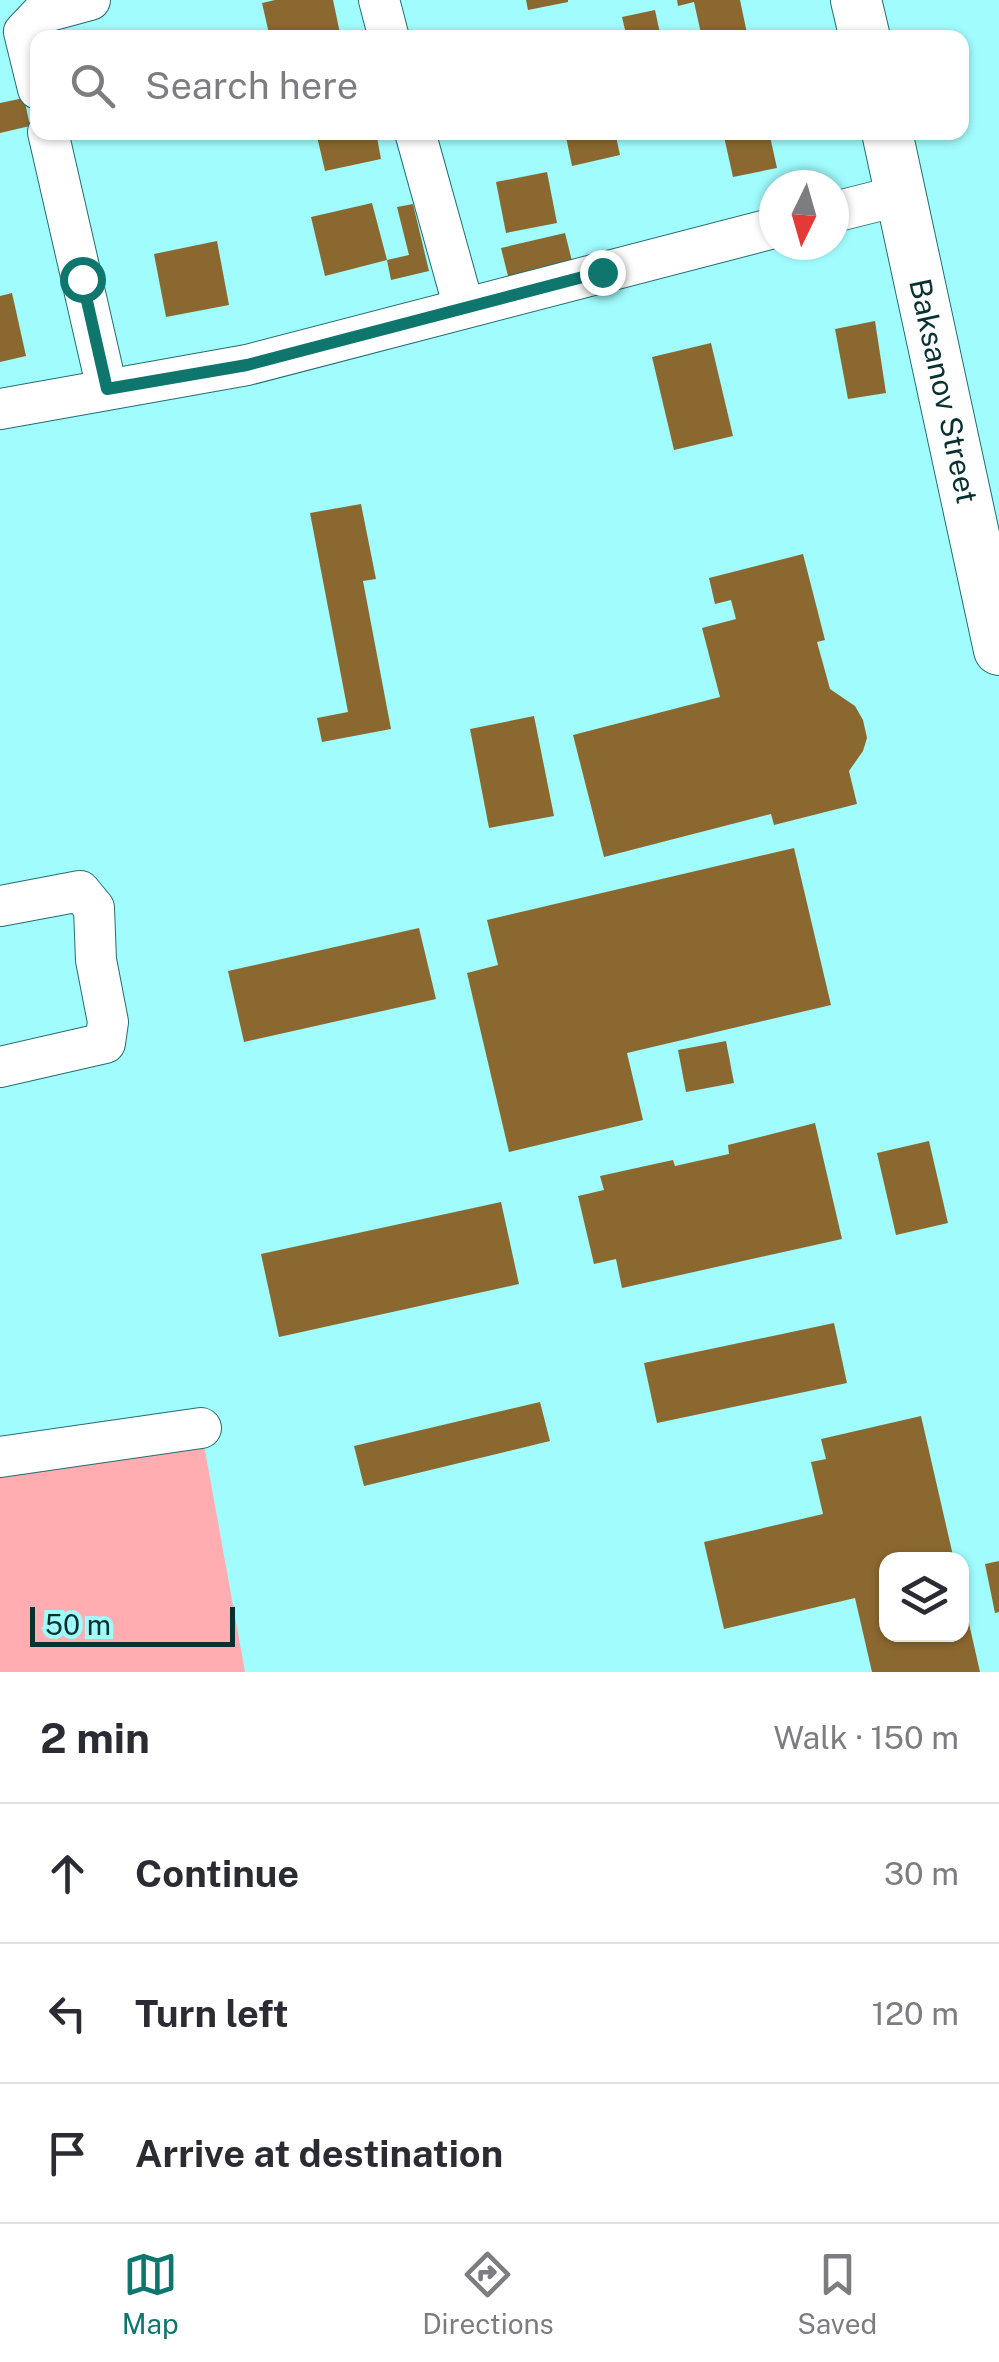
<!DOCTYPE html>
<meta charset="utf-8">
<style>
:root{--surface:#fff;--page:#f7f7f7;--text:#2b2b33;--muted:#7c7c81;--line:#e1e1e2;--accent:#0f766e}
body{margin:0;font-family:"Public Sans",sans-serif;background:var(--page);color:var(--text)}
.controls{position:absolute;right:30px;bottom:30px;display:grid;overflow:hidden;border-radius:20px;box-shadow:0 2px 8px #0004}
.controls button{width:90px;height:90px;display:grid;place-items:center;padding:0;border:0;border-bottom:2px solid var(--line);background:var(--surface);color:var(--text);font:50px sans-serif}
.compass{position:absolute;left:759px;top:170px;width:90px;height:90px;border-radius:50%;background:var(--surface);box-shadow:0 2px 8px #0004;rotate:185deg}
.scale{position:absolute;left:30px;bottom:25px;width:205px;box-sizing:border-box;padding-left:10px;border:5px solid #083132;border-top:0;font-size:28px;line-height:35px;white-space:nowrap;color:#083132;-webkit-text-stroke:8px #a1fcfd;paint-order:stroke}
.stop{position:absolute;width:30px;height:30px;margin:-22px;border:8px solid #0f766e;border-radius:50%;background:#fff}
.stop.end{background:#0f766e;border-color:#fff;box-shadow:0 2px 10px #0008}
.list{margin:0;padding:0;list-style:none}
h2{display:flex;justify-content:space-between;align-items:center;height:130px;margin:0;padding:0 40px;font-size:42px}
h2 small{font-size:32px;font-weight:400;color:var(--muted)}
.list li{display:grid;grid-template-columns:65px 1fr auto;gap:30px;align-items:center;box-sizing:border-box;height:140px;padding:0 40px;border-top:2px solid var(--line)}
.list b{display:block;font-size:38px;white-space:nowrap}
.list em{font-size:32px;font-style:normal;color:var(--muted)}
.icon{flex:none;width:55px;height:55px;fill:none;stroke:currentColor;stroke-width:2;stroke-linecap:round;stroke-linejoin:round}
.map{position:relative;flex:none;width:999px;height:1672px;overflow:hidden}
.search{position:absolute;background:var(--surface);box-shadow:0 2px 8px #0004;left:30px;right:30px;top:30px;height:110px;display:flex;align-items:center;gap:25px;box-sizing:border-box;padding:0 35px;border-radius:20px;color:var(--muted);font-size:38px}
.sheet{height:550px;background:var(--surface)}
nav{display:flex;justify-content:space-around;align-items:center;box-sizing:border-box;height:140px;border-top:2px solid var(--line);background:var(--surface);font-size:28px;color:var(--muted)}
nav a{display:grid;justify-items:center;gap:5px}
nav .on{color:var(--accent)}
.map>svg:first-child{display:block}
.green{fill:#ffadb0}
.building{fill:#8b682f}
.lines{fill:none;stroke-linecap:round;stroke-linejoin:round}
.minor-casing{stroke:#256d6e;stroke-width:42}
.major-casing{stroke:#256d6e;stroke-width:52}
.minor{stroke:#fff;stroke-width:40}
.major{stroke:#fff;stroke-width:50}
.route{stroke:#0f766e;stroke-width:12}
.labels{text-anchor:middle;stroke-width:10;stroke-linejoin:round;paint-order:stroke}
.street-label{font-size:30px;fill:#083132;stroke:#a1fcfd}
</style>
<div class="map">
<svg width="999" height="1672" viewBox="0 0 999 1672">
<rect width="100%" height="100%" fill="#a1fcfd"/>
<path class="green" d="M201,1428L245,1672H0V1457Z"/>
<g class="building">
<path d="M275,0H333L341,38H270L262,3Z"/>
<path d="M526,0H568V2L528,10Z"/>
<path d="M677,0H740L748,38H702L694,2L678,6Z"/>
<path d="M655,10L661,38H627L622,17Z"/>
<path d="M24,98L30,126L0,133V103Z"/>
<path d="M316,132H376L381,159L325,171Z"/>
<path d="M565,132H615L620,155L572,166Z"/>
<path d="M723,132H769L777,168L733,177Z"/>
<path d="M547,172L557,223L506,233L496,182Z"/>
<path d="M372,203L387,260L325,276L311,217Z"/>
<path d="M413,204L429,271L391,280L387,260L409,255L397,207Z"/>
<path d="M565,233L574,269L510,284L501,248Z"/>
<path d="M217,241L229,305L166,317L154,254Z"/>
<path d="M12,293L26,356L0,362V296Z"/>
<path d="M875,321L886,393L848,399L835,329Z"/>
<path d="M711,343L733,436L674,450L652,357Z"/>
<path d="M361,504L376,579L363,581L391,729L322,742L317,718L348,712L310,513Z"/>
<path d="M803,554L825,640L817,642L830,689L855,706L863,720L867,738L863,751L849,771L857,804L774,825L771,814L604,857L573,735L720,697L702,628L736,619L731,600L715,604L709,578Z"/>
<path d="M534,716L554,816L489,828L470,729Z"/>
<path d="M794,848L831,1005L627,1053L643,1120L509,1152L467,973L498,965L487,920Z"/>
<path d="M419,928L436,999L244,1042L228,971Z"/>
<path d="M726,1041L734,1083L686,1092L678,1050Z"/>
<path d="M815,1123L842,1239L622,1288L616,1259L594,1264L578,1196L604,1190L600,1176L673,1160L675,1166L729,1154L728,1145Z"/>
<path d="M929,1141L948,1223L896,1235L877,1153Z"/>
<path d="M501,1202L519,1284L279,1337L261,1254Z"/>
<path d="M834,1323L847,1383L657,1423L644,1363Z"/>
<path d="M540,1402L550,1441L364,1486L354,1446Z"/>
<path d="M921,1416L954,1560H886V1634H962L963,1597L980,1672H872L855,1598L724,1629L704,1542L823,1514L811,1462L826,1459L821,1439Z"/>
<path d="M999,1561V1612L995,1613L985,1564Z"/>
</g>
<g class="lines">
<defs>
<g id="minor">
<path d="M379,0L389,38"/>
<path d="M38,89L24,32L42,13L90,0"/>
<path d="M48,132L107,389"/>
<path d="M415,132L464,308"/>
<path d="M834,212L902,195"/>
<path d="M0,409L247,365L774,228"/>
<path d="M0,906L80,891L94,908L96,960L108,1022L105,1043L0,1067"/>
<path d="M0,1457L201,1428"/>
</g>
<g id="major">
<path d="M856,0L865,38"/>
<path id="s1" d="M887,132L999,650"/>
</g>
</defs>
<use href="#minor" class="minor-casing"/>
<use href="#major" class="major-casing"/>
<use href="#minor" class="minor"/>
<use href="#major" class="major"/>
</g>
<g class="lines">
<path class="route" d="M82,279L107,389L247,365L602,272"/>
</g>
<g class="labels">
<g class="street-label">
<text dy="10" stroke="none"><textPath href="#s1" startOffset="265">Baksanov Street</textPath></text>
</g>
</g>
</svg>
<div class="controls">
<button><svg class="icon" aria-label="layers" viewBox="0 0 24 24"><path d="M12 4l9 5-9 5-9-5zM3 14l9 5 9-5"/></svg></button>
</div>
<svg class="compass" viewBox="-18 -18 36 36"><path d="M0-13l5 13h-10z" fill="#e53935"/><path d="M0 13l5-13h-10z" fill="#7c7c81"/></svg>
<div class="scale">50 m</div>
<div class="stop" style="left:82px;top:279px"></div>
<div class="stop end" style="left:602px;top:272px"></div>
<div class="search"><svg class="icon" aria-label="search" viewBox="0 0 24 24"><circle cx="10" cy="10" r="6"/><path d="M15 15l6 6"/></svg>Search here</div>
</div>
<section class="sheet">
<h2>2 min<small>Walk · 150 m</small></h2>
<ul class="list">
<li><svg class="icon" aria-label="ahead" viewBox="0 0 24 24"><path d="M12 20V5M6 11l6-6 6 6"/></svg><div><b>Continue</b></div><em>30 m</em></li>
<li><svg class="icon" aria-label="left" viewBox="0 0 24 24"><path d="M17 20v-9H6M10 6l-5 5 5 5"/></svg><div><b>Turn left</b></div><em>120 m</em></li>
<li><svg class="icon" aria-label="arrive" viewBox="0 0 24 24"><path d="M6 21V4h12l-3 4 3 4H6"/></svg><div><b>Arrive at destination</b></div></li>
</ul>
</section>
<nav>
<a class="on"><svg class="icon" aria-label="map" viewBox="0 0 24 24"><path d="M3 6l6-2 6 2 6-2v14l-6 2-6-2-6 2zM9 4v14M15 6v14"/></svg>Map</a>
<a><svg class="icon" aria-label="directions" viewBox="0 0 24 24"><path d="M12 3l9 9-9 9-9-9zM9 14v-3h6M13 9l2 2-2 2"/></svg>Directions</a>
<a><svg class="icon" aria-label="saved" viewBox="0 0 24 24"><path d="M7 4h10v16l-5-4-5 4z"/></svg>Saved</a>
</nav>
